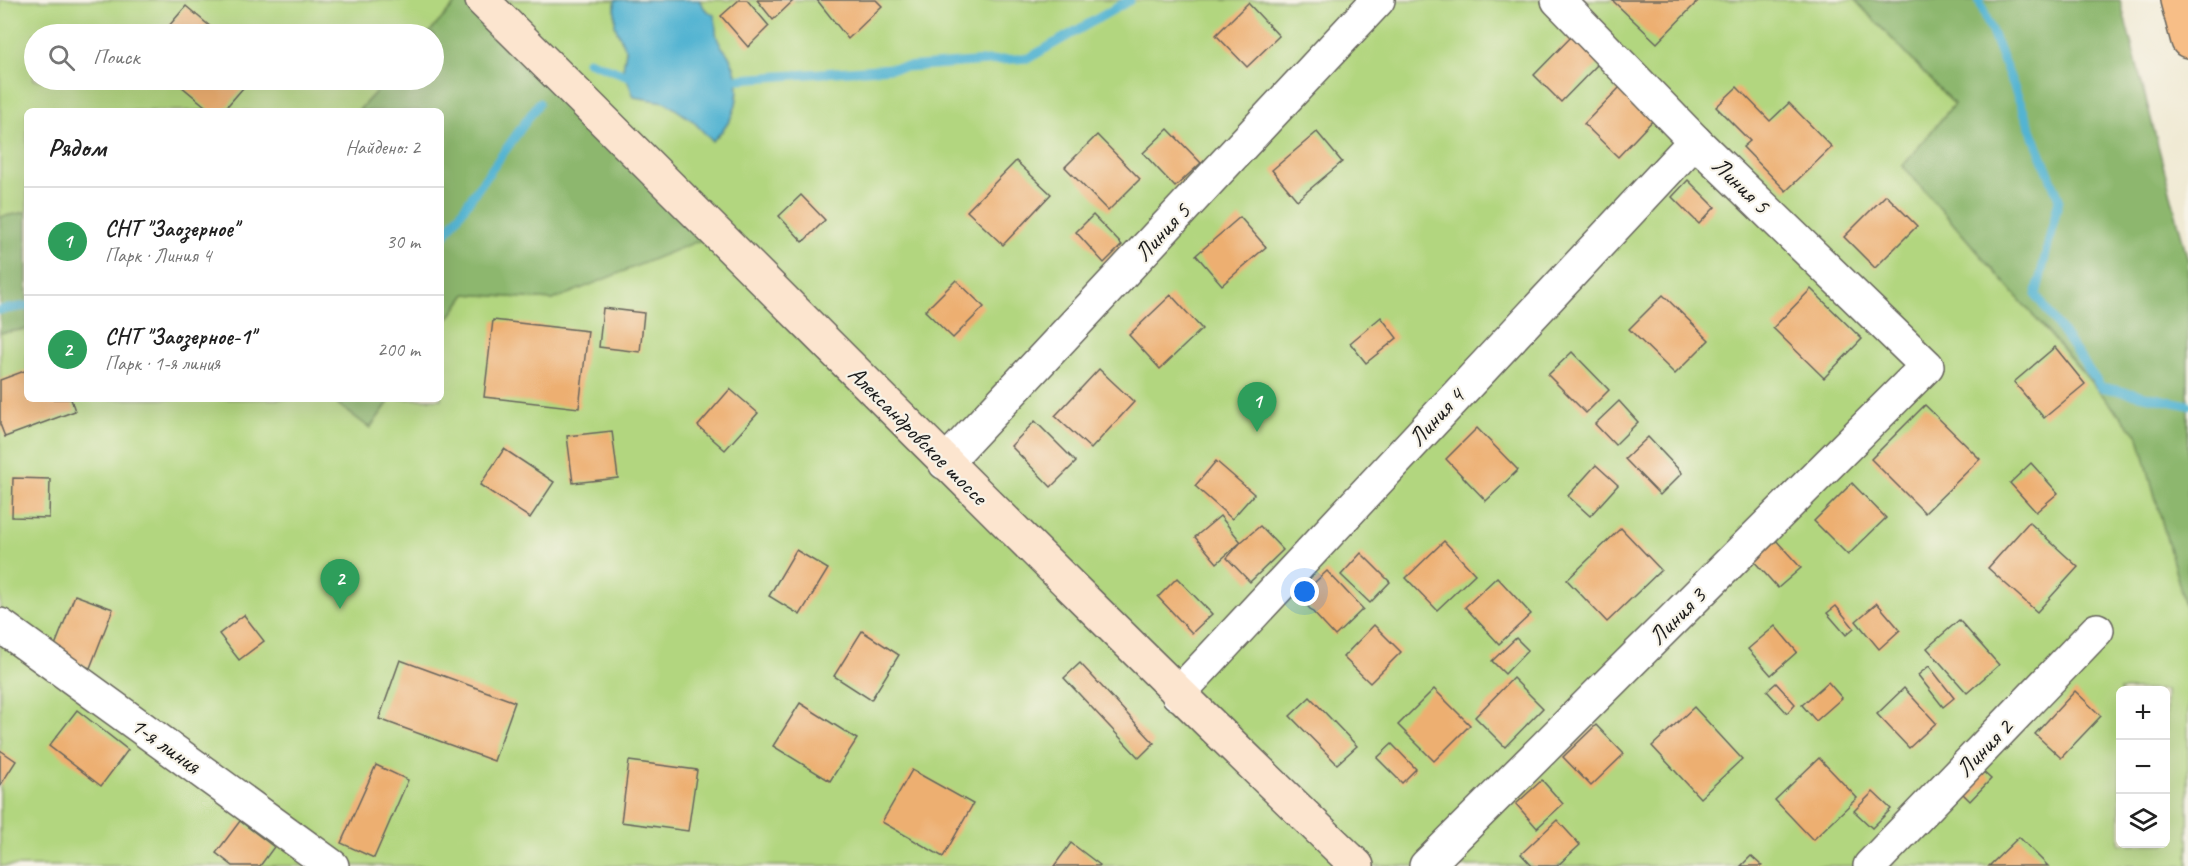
<!DOCTYPE html>
<html lang="ru">
<meta charset="utf-8">
<style>
:root{--surface:#fff;--page:#f6f6f6;--text:#222;--muted:#767676;--line:#e0e0e0;--accent:#111827}
body{margin:0;font-family:Caveat,sans-serif;background:var(--page);color:var(--text)}
.controls{position:absolute;right:18px;bottom:18px;display:grid;overflow:hidden;border-radius:9px;box-shadow:0 6px 24px #0002}
.controls button{width:54px;height:54px;display:grid;place-items:center;padding:0;border:0;border-bottom:2px solid var(--line);background:var(--surface);color:var(--text);font:30px sans-serif}
.you{position:absolute;left:1305px;top:592px;width:21px;height:21px;margin:-15px;border:4px solid #fff;border-radius:50%;background:#1a73e8;box-shadow:0 0 0 9px #1a73e833}
.badge{display:grid;place-items:center;width:39px;height:39px;border-radius:50%;background:var(--accent);color:#fff;font-size:20px;font-weight:700}
.pin{position:absolute;translate:-50% -50px;filter:drop-shadow(0 2px 3px #0008)}
.pin::after{content:'';position:absolute;top:32px;width:21px;height:18px;background:inherit;clip-path:polygon(0 0,100% 0,50% 100%)}
.list{margin:0;padding:0;list-style:none}
h2{display:flex;justify-content:space-between;align-items:center;height:78px;margin:0;padding:0 24px;font-size:26px}
h2 small{font-size:20px;font-weight:400;color:var(--muted)}
.list li{display:grid;grid-template-columns:39px 1fr auto;gap:18px;align-items:center;box-sizing:border-box;height:108px;padding:0 24px;border-top:2px solid var(--line)}
.list b{display:block;font-size:22px;white-space:nowrap}
.list p{margin:0;font-size:20px;white-space:nowrap;color:var(--muted)}
.list em{font-size:20px;font-style:normal;color:var(--muted)}
.icon{flex:none;width:33px;height:33px;fill:none;stroke:currentColor;stroke-width:2;stroke-linecap:round;stroke-linejoin:round}
.map{position:relative;flex:none;width:2188px;height:866px;overflow:hidden}
.search{position:absolute;background:var(--surface);box-shadow:0 6px 24px #0002;left:24px;top:24px;width:420px;height:66px;display:flex;align-items:center;gap:15px;box-sizing:border-box;padding:0 21px;border-radius:33px;color:var(--muted);font-size:22px}
.panel{position:absolute;background:var(--surface);box-shadow:0 6px 24px #0002;left:24px;top:108px;width:420px;height:294px;border-radius:9px}
.map>svg:first-child{display:block}
.green{fill:#b2d67f;stroke:#67794e;stroke-width:1.5;fill-rule:evenodd}
.forest{fill:#8db76e;stroke:#546a45;stroke-width:1.5}
.water{fill:#53b4d2;stroke:#386877;stroke-width:1.5}
.lines{fill:none;stroke-linecap:round;stroke-linejoin:round}
.stream{stroke:#53b4d2;stroke-width:9}
.building{fill:#edaf71}
.street-casing{stroke:#66645c;stroke-width:36}
.secondary-casing{stroke:#66645c;stroke-width:36}
.primary-casing{stroke:#66645c;stroke-width:36}
.street{stroke:#fff;stroke-width:33}
.secondary{stroke:#fce5cf;stroke-width:33}
.primary{stroke:#f7be87;stroke-width:33}
.labels{text-anchor:middle;stroke-width:4.5;stroke-linejoin:round;paint-order:stroke}
.street-label{font-size:24px;fill:#1c1c1c;stroke:#f7f3e8}
</style>
<div class="map">
<svg width="2188" height="866" viewBox="0 0 2188 866">
<rect width="100%" height="100%" fill="#f7f3e8"/>
<filter id="ink" filterUnits="userSpaceOnUse"><feTurbulence type="fractalNoise" baseFrequency=".0167" numOctaves="2"/><feDisplacementMap in="SourceGraphic" scale="12" xChannelSelector="R" yChannelSelector="G"/><feConvolveMatrix kernelMatrix="1 2 1 2 8 2 1 2 1" color-interpolation-filters="sRGB"/></filter>
<filter id="wash" filterUnits="userSpaceOnUse"><feTurbulence type="fractalNoise" baseFrequency=".008" numOctaves="4" result="noise"/><feDisplacementMap in="SourceGraphic" scale="24" xChannelSelector="R" yChannelSelector="G"/><feGaussianBlur stdDeviation="1.35" result="paint"/><feColorMatrix in="noise" values="0 0 0 0 0 0 0 0 0 0 0 0 0 0 0 0 0 1.4 0 .05"/><feComposite in="paint" operator="in"/></filter>
<g filter="url(#wash)">
<rect width="100%" height="100%" fill="#f0ead4"/>
<g class="green">
<path d="M0,0H459L428,34H34V80H387L358,111H27V212L0,217Z"/>
<path d="M482,0H1855L1954,104L1903,166L2139,437L2188,617V866H0V333L27,329V399H331L370,428L391,399H441V329L466,294L553,300ZM2120,690H2166V844H2120Z"/>
</g>
<g class="forest">
<path d="M459,0H482L718,233L553,300L466,294L441,329V111H358L387,80H434V34H428Z"/>
<path d="M1855,0H2120L2188,260V617L2139,437L1903,166L1954,104Z"/>
<path d="M27,212V329L0,333V217Z"/>
<path d="M331,399H391L370,428Z"/>
</g>
<path class="water" d="M615,0H699L705,9L715,16C716,24 715,33 718,40C721,47 728,53 731,60C745,89 737,120 712,141L693,121L665,102L634,97L623,69L626,50L615,26Z"/>
<g class="lines">
<g class="stream">
<path d="M1979,0L2059,199L2036,295L2101,387L2188,405"/>
<path d="M588,61L634,78"/>
<path d="M726,80L1029,58L1130,0"/>
<path d="M441,236H444L539,103"/>
<path d="M0,310L27,306"/>
</g>
</g>
<g id="blocks">
<g class="building">
<path d="M739,0H747L769,26L748,47L721,16Z"/>
<path d="M757,0H794L773,20Z"/>
<path d="M817,0H876L882,6L848,39Z"/>
<path d="M1612,0H1699L1657,43Z"/>
<path d="M1248,3L1279,36L1247,67L1216,35Z"/>
<path d="M186,6L219,34H162Z"/>
<path d="M1573,35L1600,62L1561,102L1534,75Z"/>
<path d="M174,80H250L223,111H211Z"/>
<path d="M1622,85L1656,117L1618,157L1584,124Z"/>
<path d="M1737,87L1770,121L1789,103L1832,147L1786,191L1743,147L1750,141L1716,107Z"/>
<path d="M1168,129L1201,163L1175,187L1143,153Z"/>
<path d="M1317,132L1342,162L1297,200L1272,170Z"/>
<path d="M1097,135L1140,179L1108,211L1065,167Z"/>
<path d="M1016,161L1051,194L1003,245L967,211Z"/>
<path d="M1688,180L1715,207L1699,224L1672,197Z"/>
<path d="M801,195L825,220L803,242L779,216Z"/>
<path d="M1886,195L1917,226L1875,268L1844,237Z"/>
<path d="M1093,215L1122,245L1104,263L1076,232Z"/>
<path d="M1240,217L1266,247L1222,285L1196,255Z"/>
<path d="M956,280L984,307L953,338L925,311Z"/>
<path d="M1811,289L1862,339L1824,378L1773,328Z"/>
<path d="M1171,295L1202,329L1160,369L1129,335Z"/>
<path d="M1663,295L1709,340L1675,374L1629,329Z"/>
<path d="M603,308L644,313L640,352L599,347Z"/>
<path d="M1381,317L1397,338L1366,363L1350,343Z"/>
<path d="M493,320L588,331L579,408L484,397Z"/>
<path d="M2055,347L2085,384L2044,418L2014,382Z"/>
<path d="M1572,352L1609,390L1586,413L1548,375Z"/>
<path d="M1099,369L1134,402L1091,449L1055,416Z"/>
<path d="M27,370V399H71L75,411L5,437L0,424V380Z"/>
<path d="M730,389L758,413L725,450L698,426Z"/>
<path d="M1619,401L1638,422L1615,445L1595,424Z"/>
<path d="M1925,405L1980,459L1925,513L1871,459Z"/>
<path d="M1035,421L1076,462L1051,487L1011,446Z"/>
<path d="M1477,428L1518,470L1486,501L1446,459Z"/>
<path d="M612,431L618,478L573,483L567,436Z"/>
<path d="M1648,437L1682,473L1660,495L1625,459Z"/>
<path d="M504,449L554,482L530,518L480,485Z"/>
<path d="M1216,461L1254,494L1232,519L1195,486Z"/>
<path d="M2031,463L2058,493L2036,512L2010,483Z"/>
<path d="M1596,465L1618,485L1590,516L1568,496Z"/>
<path d="M13,478L50,479L49,518L12,517Z"/>
<path d="M1852,483L1886,518L1848,555L1814,521Z"/>
<path d="M1220,516L1241,542L1260,526L1283,550L1250,582L1227,558L1241,542L1217,563L1195,537Z"/>
<path d="M2029,522L2078,567L2037,612L1988,568Z"/>
<path d="M1621,528L1661,570L1607,622L1567,580Z"/>
<path d="M1775,539L1801,568L1778,588L1752,559Z"/>
<path d="M1444,541L1475,574L1437,610L1406,578Z"/>
<path d="M796,550L828,569L800,615L769,596Z"/>
<path d="M1361,553L1390,582L1370,603L1341,575Z"/>
<path d="M1327,571L1363,609L1335,636L1299,597Z"/>
<path d="M1497,577L1531,614L1499,644L1465,607Z"/>
<path d="M1177,578L1212,614L1192,633L1158,597Z"/>
<path d="M75,595L113,609L90,668L52,653Z"/>
<path d="M1877,603L1900,630L1879,649L1856,621Z"/>
<path d="M1836,606L1854,628L1846,635L1827,613Z"/>
<path d="M244,615L264,641L239,660L219,634Z"/>
<path d="M1959,620L1999,665L1967,693L1927,648Z"/>
<path d="M1374,625L1401,652L1370,683L1343,657Z"/>
<path d="M1775,626L1797,652L1771,675L1748,649Z"/>
<path d="M862,631L899,655L871,700L834,676Z"/>
<path d="M1516,638L1528,650L1505,674L1492,661Z"/>
<path d="M400,660L515,702L494,761L379,719Z"/>
<path d="M1080,663L1154,743L1139,758L1064,678Z"/>
<path d="M1929,666L1954,698L1943,707L1918,675Z"/>
<path d="M1513,678L1543,708L1505,747L1475,717Z"/>
<path d="M1828,682L1842,698L1816,721L1802,705Z"/>
<path d="M1776,683L1795,704L1787,713L1767,691Z"/>
<path d="M1904,688L1936,723L1909,748L1877,714Z"/>
<path d="M1434,689L1470,725L1434,761L1398,725Z"/>
<path d="M2075,691L2101,716L2061,758L2035,734Z"/>
<path d="M1310,697L1357,746L1337,764L1290,716Z"/>
<path d="M800,703L857,739L830,781L773,746Z"/>
<path d="M1694,707L1742,759L1700,798L1652,746Z"/>
<path d="M77,710L128,750L101,786L49,746Z"/>
<path d="M1596,725L1624,754L1591,786L1563,757Z"/>
<path d="M1392,744L1416,769L1402,783L1377,758Z"/>
<path d="M0,750L16,761L0,786Z"/>
<path d="M1819,758L1857,798L1813,840L1775,800Z"/>
<path d="M629,761L697,770L688,831L621,822Z"/>
<path d="M376,765L408,780L374,858L341,843Z"/>
<path d="M1977,766L1991,779L1970,801L1957,788Z"/>
<path d="M912,770L973,804L943,857L882,822Z"/>
<path d="M1542,780L1563,804L1537,828L1516,804Z"/>
<path d="M1873,792L1891,809L1872,828L1854,811Z"/>
<path d="M1557,820L1580,845L1557,866H1532L1521,854Z"/>
<path d="M240,821L274,847L260,866H233L216,853Z"/>
<path d="M2019,837L2048,866H1989Z"/>
<path d="M1071,843L1100,865L1099,866H1054Z"/>
<path d="M1751,856L1762,866H1741Z"/>
</g>
</g>
</g>
<g filter="url(#ink)">
<use href="#blocks" fill-opacity="0" stroke="#66645c" stroke-width="1.5"/>
<g class="lines">
<defs>
<g id="street">
<path d="M945,463L1378,0"/>
<path d="M0,625L332,866"/>
<path d="M1178,694L1695,141"/>
<path d="M1426,866L1927,366L1695,141L1558,0"/>
<path d="M1870,866L2097,630"/>
</g>
<path id="secondary" d="M482,0C774,288 1061,581 1357,866"/>
<path id="primary" d="M2177,0L2188,41"/>
</defs>
<use href="#street" class="street-casing"/>
<use href="#secondary" class="secondary-casing"/>
<use href="#primary" class="primary-casing"/>
<use href="#street" class="street"/>
<use href="#secondary" class="secondary"/>
<use href="#primary" class="primary"/>
</g>
</g>
<g class="labels">
<g class="street-label">
<text transform="translate(1741 185) rotate(44)" y="8">Линия 5</text>
<text transform="translate(1162 232) rotate(-47)" y="8">Линия 5</text>
<text transform="translate(1436 417) rotate(-47)" y="8">Линия 4</text>
<text transform="translate(918 435) rotate(45)" y="8">Александровское шоссе</text>
<text transform="translate(1677 616) rotate(-45)" y="8">Линия 3</text>
<text transform="translate(166 745) rotate(36)" y="8">1-я линия</text>
<text transform="translate(1984 748) rotate(-46)" y="8">Линия 2</text>
</g>
</g>
</svg>
<div class="controls">
<button>+</button>
<button>−</button>
<button><svg class="icon" aria-label="layers" viewBox="0 0 24 24"><path d="M12 4l9 5-9 5-9-5zM3 14l9 5 9-5"/></svg></button>
</div>
<div class="you"></div>
<div class="pin badge" style="left:1257px;top:432px;background:#2e9e5b">1</div>
<div class="pin badge" style="left:340px;top:609px;background:#2e9e5b">2</div>
<div class="search"><svg class="icon" aria-label="search" viewBox="0 0 24 24"><circle cx="10" cy="10" r="6"/><path d="M15 15l6 6"/></svg>Поиск</div>
<section class="panel">
<h2>Рядом<small>Найдено: 2</small></h2>
<ul class="list">
<li><span class="badge" style="background:#2e9e5b">1</span><div><b>СНТ &quot;Заозерное&quot;</b><p>Парк · Линия 4</p></div><em>30 m</em></li>
<li><span class="badge" style="background:#2e9e5b">2</span><div><b>СНТ &quot;Заозерное-1&quot;</b><p>Парк · 1-я линия</p></div><em>200 m</em></li>
</ul>
</section>
</div>
